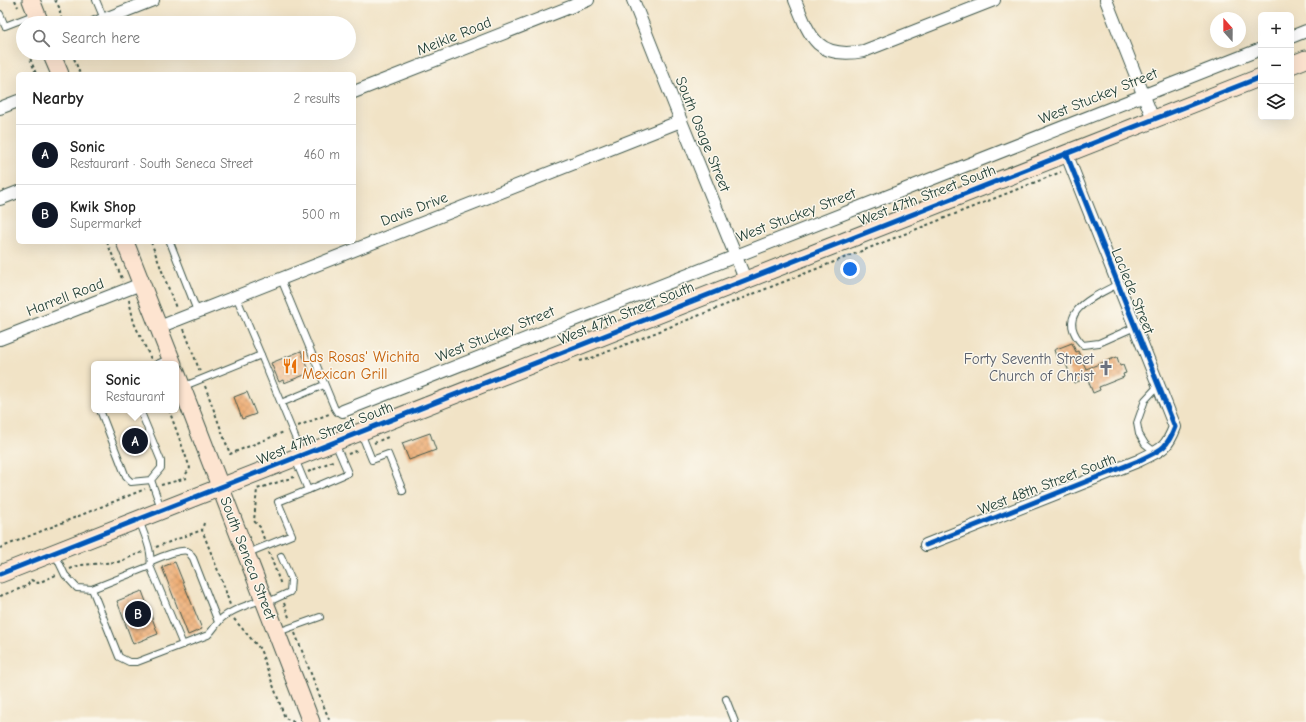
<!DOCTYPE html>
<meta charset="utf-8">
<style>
:root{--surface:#fff;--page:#f6f6f6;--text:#222;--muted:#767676;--line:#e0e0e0;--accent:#111827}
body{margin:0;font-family:"Comic Neue",sans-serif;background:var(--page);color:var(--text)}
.controls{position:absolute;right:12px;top:12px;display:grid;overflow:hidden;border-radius:6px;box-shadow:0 4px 16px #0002}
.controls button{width:36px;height:36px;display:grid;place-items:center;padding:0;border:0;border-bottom:1px solid var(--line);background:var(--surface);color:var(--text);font:20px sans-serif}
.compass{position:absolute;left:1210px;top:12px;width:36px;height:36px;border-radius:50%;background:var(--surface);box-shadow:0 4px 16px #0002;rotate:339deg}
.you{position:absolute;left:850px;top:269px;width:14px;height:14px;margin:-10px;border:3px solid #fff;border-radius:50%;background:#1a73e8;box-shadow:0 0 0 6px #1a73e833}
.badge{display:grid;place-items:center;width:26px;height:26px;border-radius:50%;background:var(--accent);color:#fff;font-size:13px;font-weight:700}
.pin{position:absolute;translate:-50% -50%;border:2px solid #fff;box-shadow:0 1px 4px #0006}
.popup{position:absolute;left:91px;top:361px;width:88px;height:52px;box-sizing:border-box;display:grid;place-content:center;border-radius:6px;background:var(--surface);filter:drop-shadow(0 1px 3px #0005);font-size:13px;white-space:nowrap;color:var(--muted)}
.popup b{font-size:15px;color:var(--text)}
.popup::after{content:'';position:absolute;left:50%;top:100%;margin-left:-8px;border:8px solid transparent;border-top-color:var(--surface)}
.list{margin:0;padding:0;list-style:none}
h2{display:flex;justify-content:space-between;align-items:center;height:52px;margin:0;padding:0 16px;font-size:17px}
h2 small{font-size:13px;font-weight:400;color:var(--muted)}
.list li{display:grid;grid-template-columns:26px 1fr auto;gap:12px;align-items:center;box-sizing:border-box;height:60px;padding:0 16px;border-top:1px solid var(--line)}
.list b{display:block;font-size:15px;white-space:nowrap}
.list p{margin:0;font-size:13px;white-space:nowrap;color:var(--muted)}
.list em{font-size:13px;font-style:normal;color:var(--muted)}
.icon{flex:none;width:22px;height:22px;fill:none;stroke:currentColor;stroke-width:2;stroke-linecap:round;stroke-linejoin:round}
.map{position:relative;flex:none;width:1306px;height:722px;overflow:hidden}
.search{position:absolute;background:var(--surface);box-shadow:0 4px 16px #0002;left:16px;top:16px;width:340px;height:44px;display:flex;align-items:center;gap:10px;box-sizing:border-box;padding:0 14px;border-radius:22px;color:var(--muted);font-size:15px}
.panel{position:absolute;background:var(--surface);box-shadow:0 4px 16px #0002;left:16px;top:72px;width:340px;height:172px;border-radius:6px}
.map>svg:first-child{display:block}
.building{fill:url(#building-cross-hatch)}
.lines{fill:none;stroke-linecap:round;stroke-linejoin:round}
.lane-casing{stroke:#3e564a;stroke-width:8}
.street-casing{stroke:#3e564a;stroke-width:14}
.secondary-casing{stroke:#3e564a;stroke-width:19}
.path{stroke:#3e564a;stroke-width:2;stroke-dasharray:3 3;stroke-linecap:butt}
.lane{stroke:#fff;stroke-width:6}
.street{stroke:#fff;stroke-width:12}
.secondary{stroke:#fde4d0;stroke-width:17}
.cycleway-casing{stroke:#fbf7ec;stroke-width:8}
.cycleway{stroke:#0057b8;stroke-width:5}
.labels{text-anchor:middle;stroke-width:3;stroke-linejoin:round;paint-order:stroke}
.street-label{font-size:15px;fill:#1f3d34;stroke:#fbf7ec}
.food-label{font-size:15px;fill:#c56008;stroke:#fbf7ec;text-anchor:start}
.worship-label{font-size:15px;fill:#5b616d;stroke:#fbf7ec;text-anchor:end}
</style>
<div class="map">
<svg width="1306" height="722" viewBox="0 0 1306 722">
<defs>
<pattern id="building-cross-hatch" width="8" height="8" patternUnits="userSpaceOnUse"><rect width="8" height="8" fill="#eeaa70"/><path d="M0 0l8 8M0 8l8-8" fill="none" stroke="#c08c5d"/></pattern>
</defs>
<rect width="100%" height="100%" fill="#fbf7ec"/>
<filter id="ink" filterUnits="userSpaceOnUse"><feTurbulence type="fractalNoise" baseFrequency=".025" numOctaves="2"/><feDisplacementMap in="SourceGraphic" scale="8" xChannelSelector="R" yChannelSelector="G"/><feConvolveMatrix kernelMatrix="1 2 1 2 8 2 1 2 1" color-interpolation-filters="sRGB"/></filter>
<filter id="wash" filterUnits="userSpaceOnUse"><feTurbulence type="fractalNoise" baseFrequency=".012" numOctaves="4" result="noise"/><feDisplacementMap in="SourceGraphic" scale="16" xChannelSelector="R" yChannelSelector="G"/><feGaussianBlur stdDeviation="0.9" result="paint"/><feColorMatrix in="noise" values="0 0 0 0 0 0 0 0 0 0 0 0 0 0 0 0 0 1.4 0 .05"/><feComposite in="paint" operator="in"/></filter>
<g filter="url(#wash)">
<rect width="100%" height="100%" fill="#f1e3c6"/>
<g id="blocks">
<g class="building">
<path d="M1072,343L1076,352L1078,351L1086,369L1117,357L1120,366L1123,365L1126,373L1123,374L1124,377L1099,387L1100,390L1093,393L1087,378L1074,383L1065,362L1059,365L1054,350Z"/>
<path d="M301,351L309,370L306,371L307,374L284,383L283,380L279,382L271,363Z"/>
<path d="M247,392L256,414L242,419L234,397Z"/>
<path d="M430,433L436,450L409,460L402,443Z"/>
<path d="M175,562L202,629L188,635L162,567Z"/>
<path d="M142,591L158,634L133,644L117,601Z"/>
</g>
</g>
</g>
<g filter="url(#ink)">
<use href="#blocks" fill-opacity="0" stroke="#3e564a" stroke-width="1"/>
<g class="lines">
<defs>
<g id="lane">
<path d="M96,0L104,19"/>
<path d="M0,14L5,26L36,14"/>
<path d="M170,242L197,311"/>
<path d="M281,279L334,407L337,412L343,411"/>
<path d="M1118,284C1094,297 1052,313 1083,345L1099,343L1135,327"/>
<path d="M236,296L261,355"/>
<path d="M157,364L171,358"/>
<path d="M182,387L261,355L302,454"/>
<path d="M281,403L324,385"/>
<path d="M100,410L126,477L131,482L151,480"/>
<path d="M140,410L161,461V468L151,480L161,508"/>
<path d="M361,433L372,460L388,454L403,491"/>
<path d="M1155,452L1145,444L1139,434L1137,423L1145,400L1158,386"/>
<path d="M295,459L308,490L348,473L335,443"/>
<path d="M248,553L292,535L278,502L308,490"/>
<path d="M55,554L65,575L77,588L92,589L150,566C153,552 144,534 139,520"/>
<path d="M151,561C159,558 183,547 189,552C190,554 191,556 193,558L218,622"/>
<path d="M150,566L183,645"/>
<path d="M92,589L119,657L129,662H137L208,635C213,630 217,623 222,618C234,608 249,605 263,599"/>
<path d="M266,603L290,592L291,579L281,556"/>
<path d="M278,632L320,617"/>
<path d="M726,699L735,722"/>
</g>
<g id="street">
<path d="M633,0L681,121L745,279"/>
<path d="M795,0C810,38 818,60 864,51L994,0"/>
<path d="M1106,0L1153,119"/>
<path d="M95,23L153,0"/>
<path d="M1291,37L1306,31"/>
<path d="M354,92L588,0"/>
<path d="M0,108L18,101"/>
<path d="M0,199L18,192"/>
<path d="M159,327L681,121"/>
<path d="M0,339L141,284"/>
<path d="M343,411L1261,49"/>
<path d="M926,545L1138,461C1159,450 1166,451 1175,427L1066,153"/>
</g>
<g id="secondary">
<path d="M31,0L40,23"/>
<path d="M51,53L60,74"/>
<path d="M1291,65L1306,59"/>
<path d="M125,242L173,364"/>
<path d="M176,372L311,722"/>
<path d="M0,574L1261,77"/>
</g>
</defs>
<use href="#lane" class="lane-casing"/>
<use href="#street" class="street-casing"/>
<use href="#secondary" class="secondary-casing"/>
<g class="path">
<path d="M15,0L18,7"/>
<path d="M55,0L59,7L62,23"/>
<path d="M30,53V58L36,74"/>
<path d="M72,53L80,74"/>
<path d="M107,242L123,281"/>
<path d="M151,242L176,308"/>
<path d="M129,300L134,323L151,359"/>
<path d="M184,329L200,372"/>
<path d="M580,361L589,359L1061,172"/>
<path d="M205,386L230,454L284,432"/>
<path d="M169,410L190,468L186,474"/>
<path d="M298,426L329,414"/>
<path d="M374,443L388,437"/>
<path d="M348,454L359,450"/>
<path d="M308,472L335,460"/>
<path d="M161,485L187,478"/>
<path d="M204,523L202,530L224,586L230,605"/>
<path d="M264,539L260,527L254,521L257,489L294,477"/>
<path d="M156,547L202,530"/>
<path d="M0,548L145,489"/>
<path d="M269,552L281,585"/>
<path d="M70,569L80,565L118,562L143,552"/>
<path d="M0,596L27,586L31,580L38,583L56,575"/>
<path d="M284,603L290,620"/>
<path d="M234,619L260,649L285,718L294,722"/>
<path d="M295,633L330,722"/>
</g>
<use href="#lane" class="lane"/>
<use href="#street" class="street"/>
<use href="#secondary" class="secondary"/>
<defs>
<g id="cycleway">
<path d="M926,545L1138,461C1159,450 1166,451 1175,427L1066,153"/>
<path d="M0,574L1261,77"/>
</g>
</defs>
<use href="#cycleway" class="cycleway-casing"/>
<use href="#cycleway" class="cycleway"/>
</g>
</g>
<defs>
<symbol id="restaurant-bare" viewBox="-9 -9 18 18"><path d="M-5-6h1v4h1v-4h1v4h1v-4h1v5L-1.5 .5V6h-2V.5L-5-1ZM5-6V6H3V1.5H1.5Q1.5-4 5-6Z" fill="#e8710a" stroke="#fbf7ec" stroke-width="2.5" paint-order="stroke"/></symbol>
<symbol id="church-bare" viewBox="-9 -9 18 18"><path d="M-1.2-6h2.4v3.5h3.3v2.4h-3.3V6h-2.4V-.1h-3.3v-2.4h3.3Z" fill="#6b7280" stroke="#fbf7ec" stroke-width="2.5" paint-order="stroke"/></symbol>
</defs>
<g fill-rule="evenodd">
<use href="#restaurant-bare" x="279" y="355" width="22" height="22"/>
<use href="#church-bare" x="1095" y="357" width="22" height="22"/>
</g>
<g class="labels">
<g class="street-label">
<text transform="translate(454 36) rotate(-22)" y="5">Meikle Road</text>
<text transform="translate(1098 96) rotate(-22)" y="5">West Stuckey Street</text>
<text transform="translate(703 134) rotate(68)" y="5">South Osage Street</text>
<text transform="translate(927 195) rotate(-21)" y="5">West 47th Street South</text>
<text transform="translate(414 209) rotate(-21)" y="5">Davis Drive</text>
<text transform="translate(796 215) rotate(-21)" y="5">West Stuckey Street</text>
<text transform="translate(1133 291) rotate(68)" y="5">Laclede Street</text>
<text transform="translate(65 297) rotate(-21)" y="5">Harrell Road</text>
<text transform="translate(626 313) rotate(-22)" y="5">West 47th Street South</text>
<text transform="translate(495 334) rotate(-22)" y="5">West Stuckey Street</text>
<text transform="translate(325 433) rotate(-22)" y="5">West 47th Street South</text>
<text transform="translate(1047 484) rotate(-21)" y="5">West 48th Street South</text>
<text transform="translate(248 558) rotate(69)" y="5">South Seneca Street</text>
</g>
<g class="food-label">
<text x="302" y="362">Las Rosas' Wichita<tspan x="302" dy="17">Mexican Grill</tspan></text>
</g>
<g class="worship-label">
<text x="1094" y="364">Forty Seventh Street<tspan x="1094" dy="17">Church of Christ</tspan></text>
</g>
</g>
</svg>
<div class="controls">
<button>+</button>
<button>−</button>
<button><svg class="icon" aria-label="layers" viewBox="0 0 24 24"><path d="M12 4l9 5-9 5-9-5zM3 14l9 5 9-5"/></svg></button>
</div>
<svg class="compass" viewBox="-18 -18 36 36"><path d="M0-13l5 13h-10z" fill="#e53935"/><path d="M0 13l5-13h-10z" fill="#767676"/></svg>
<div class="you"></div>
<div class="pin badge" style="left:135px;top:441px">A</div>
<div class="popup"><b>Sonic</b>Restaurant</div>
<div class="pin badge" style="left:138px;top:614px">B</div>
<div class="search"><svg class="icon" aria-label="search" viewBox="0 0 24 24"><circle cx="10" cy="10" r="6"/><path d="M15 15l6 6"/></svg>Search here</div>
<section class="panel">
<h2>Nearby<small>2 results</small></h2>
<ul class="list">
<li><span class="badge">A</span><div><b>Sonic</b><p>Restaurant · South Seneca Street</p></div><em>460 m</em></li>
<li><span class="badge">B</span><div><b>Kwik Shop</b><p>Supermarket</p></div><em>500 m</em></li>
</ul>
</section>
</div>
